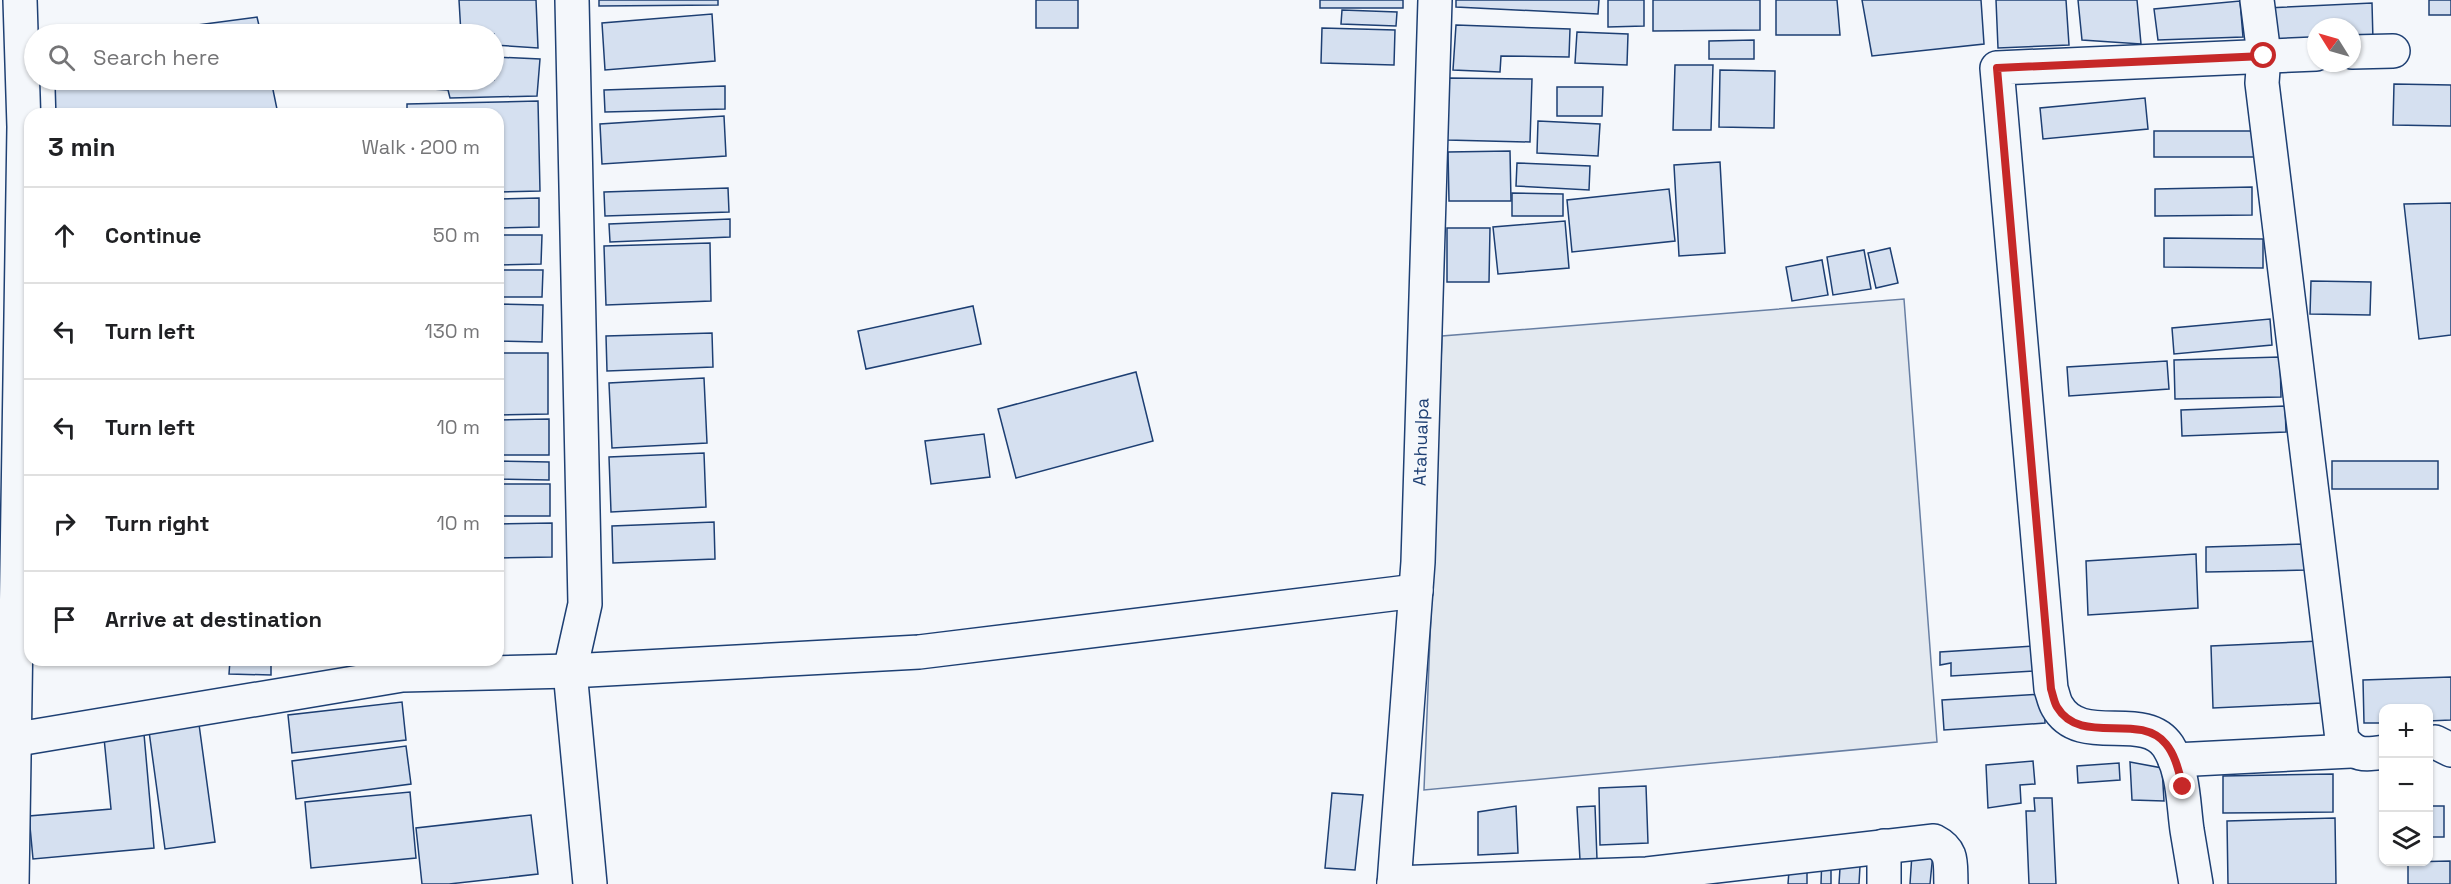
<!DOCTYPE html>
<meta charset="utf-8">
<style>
:root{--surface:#fff;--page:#f2f2f2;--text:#202124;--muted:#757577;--line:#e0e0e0}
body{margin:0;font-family:"Space Grotesk",sans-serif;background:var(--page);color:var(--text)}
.controls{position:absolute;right:18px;bottom:18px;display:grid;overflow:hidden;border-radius:12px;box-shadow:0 2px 4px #0004}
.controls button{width:54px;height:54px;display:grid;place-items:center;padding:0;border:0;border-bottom:2px solid var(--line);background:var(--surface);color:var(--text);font:30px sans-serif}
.compass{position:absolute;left:2307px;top:18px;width:54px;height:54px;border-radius:50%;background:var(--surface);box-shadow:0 2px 4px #0004;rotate:307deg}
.stop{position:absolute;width:18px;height:18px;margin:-14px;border:4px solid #c62828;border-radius:50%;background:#fff}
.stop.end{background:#c62828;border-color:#fff;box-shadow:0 2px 6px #0008}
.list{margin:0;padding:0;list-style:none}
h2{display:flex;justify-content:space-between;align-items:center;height:78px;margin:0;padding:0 24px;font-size:26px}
h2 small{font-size:20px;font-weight:400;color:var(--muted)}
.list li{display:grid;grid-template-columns:39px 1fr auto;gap:18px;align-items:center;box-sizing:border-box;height:96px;padding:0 24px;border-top:2px solid var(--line)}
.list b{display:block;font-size:22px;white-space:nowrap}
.list em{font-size:20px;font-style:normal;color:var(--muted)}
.icon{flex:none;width:33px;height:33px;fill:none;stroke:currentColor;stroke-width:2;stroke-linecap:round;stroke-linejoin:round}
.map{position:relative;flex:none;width:2451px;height:884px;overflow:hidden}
.search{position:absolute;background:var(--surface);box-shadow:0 2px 4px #0004;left:24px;top:24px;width:480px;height:66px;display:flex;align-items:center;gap:15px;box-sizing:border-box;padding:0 21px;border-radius:33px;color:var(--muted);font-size:22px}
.panel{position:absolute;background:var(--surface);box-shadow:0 2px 4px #0004;left:24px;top:108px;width:480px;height:558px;border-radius:18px}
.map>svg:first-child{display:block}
.green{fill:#e3e9f0;stroke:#687fa3;stroke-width:1.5}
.building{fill:#d5e0f0;stroke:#1d3f73;stroke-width:1.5}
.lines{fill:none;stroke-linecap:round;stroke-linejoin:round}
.minor-casing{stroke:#1d3f73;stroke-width:36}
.minor{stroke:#f4f7fb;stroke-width:33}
.route{stroke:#c62828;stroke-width:8}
.labels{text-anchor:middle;stroke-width:4.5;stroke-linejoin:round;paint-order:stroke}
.street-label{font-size:18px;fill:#1d3f73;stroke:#f4f7fb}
</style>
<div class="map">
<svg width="2451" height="884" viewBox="0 0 2451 884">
<rect width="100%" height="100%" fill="#f4f7fb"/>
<path class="green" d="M1904,299L1937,742L1424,790L1442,336Z"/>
<g class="building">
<path d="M459,0H536L538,48L494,45V34H461Z"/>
<path d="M599,0H718V5L599,6Z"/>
<rect x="1036" y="0" width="42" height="28"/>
<rect x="1320" y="0" width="83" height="8"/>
<path d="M1456,0H1599L1598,14L1456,7Z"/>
<path d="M1608,0H1644V26L1608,27Z"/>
<path d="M1653,0H1760V30L1653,31Z"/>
<path d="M1776,0H1837L1840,35H1776Z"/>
<path d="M1862,0H1981L1984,44L1872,56Z"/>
<path d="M1996,0H2066L2069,45L1998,48Z"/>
<path d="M2078,0H2137L2141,44L2082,40Z"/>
<rect x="2429" y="0" width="22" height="15"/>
<path d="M2240,1L2243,37L2158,40L2154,9Z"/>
<path d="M2372,3L2373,41L2352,42V27H2316V43L2267,46L2266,8Z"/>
<path d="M1342,10L1397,12L1396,26L1341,24Z"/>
<path d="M712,14L715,61L605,70L602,23Z"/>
<path d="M257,17L261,34H147L182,27Z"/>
<path d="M1456,25L1570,29L1569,57L1501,56L1500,72L1453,70Z"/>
<path d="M1322,28L1395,30L1394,65L1321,63Z"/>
<path d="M1577,32L1628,34L1627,65L1575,63Z"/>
<path d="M1754,40V59H1709V41Z"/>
<path d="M494,57L540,59L537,96L450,98L448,90L399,87L398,80H494Z"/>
<path d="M1675,65H1713L1711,130H1673Z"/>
<path d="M1720,70L1775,71L1774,128L1719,127Z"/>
<path d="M1449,78L1532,79L1530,142L1447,140Z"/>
<path d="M55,80H271L278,114H56Z"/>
<path d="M2394,84L2451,85V126L2393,125Z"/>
<path d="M725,86V109L605,112L604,90Z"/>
<path d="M1557,87H1603L1602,116H1557Z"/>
<path d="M2145,98L2148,129L2043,139L2040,108Z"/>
<path d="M538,101L540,191L498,192V114H407V104Z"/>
<path d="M724,116L726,156L602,164L600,124Z"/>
<path d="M1538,121L1600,124L1598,156L1537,153Z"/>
<path d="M2154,131H2255L2254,157H2154Z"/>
<path d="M1510,151L1511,201H1449L1448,152Z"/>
<path d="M1720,162L1725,253L1679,256L1674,165Z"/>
<path d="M1517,163L1590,166L1589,190L1516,186Z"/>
<path d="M2252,187V215L2155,216V189Z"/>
<path d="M728,188L729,212L605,216L604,192Z"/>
<path d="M1669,189L1675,241L1572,252L1567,200Z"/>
<path d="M1512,193L1563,194V216H1512Z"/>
<path d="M539,198V227L498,228V199Z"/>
<path d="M2451,203V335L2419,339L2404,204Z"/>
<path d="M730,219V237L610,242L609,224Z"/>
<path d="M1565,221L1569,268L1498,274L1493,227Z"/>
<path d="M1447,228H1490L1489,282H1447Z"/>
<path d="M498,235H542L541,264L498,265Z"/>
<path d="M2164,238L2263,239V268L2164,267Z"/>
<path d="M710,243L711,301L606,305L604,246Z"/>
<path d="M1890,248L1898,283L1876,288L1868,253Z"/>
<path d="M1864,250L1871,289L1833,295L1827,257Z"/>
<path d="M1822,260L1828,295L1792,301L1786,267Z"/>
<path d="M498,270H543L542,297H498Z"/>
<path d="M2311,281L2371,282L2370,315L2310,314Z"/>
<path d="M498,304L543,305L542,342L498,341Z"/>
<path d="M973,306L981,344L866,369L858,331Z"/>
<path d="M2270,319L2272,345L2174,354L2172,328Z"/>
<path d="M712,333L713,367L607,371L606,336Z"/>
<path d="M498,353H548V414L498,415Z"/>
<path d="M2280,357L2281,397L2175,399L2174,360Z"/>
<path d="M2167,361L2169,389L2069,396L2067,367Z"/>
<path d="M1136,372L1153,441L1016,478L998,409Z"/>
<path d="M704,378L707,443L612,448L609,383Z"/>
<path d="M2285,406L2286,432L2182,436L2181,410Z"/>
<path d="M549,419V455H498V420Z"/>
<path d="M984,434L990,477L931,484L925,441Z"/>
<path d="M704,453L706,507L611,512L609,457Z"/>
<path d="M498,461L549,462V480L498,479Z"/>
<rect x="2332" y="461" width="106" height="28"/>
<rect x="498" y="484" width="52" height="32"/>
<path d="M714,522L715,559L613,563L612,526Z"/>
<path d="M552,523V557L498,558V524Z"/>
<path d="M2306,544L2307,570L2206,572V547Z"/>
<path d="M2196,554L2198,608L2088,615L2086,561Z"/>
<path d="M2320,641L2322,703L2213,708L2211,646Z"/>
<path d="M2034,646L2035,671L1951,676V663L1940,665V652Z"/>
<path d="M230,660H271V675L229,674Z"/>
<path d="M2451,677V720L2428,721V708H2384V723H2364L2363,680Z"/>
<path d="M2044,694L2045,723L1944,730L1942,700Z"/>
<path d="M402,702L406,740L292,753L288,715Z"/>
<path d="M198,717L215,842L165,849L148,724Z"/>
<path d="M144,734L154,848L33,859L29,816L111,809L104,738Z"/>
<path d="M406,746L411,784L296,799L292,761Z"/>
<path d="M2033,761L2035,784L2020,785L2021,803L1988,808L1986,765Z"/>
<path d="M2130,762L2162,768L2164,801L2132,800Z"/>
<path d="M2119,763L2120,780L2078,783L2077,766Z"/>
<path d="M2333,774V812L2223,813V776Z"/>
<path d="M1646,786L1648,843L1600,845L1599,788Z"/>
<path d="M410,792L416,858L311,868L305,802Z"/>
<path d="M1332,793L1363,795L1355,870L1325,868Z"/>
<path d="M2034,798H2052L2056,884H2029L2026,811H2035Z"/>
<path d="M1516,806L1518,853L1478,855V812Z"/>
<path d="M1595,806L1597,859L1580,860L1577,807Z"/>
<rect x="2428" y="806" width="16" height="31"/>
<path d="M531,815L538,874L449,884H422L416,828Z"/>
<path d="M2335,818L2336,884H2228L2227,821Z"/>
<path d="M1933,853L1930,884H1910L1912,854Z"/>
<path d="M1822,855L1831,856V884H1821Z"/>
<path d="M1790,858H1807V884H1788Z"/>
<path d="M2450,861V884H2408V862Z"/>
<path d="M1860,866L1859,884H1839L1840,868Z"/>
</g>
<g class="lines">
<defs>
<g id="minor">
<path d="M572,0L585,604L570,671L590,884"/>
<path d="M2257,0L2264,55L2262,83L2342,739C2355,756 2363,755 2384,752"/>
<path d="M2352,52L2393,51"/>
<path d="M0,742L402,675L570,671L919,652L1416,591"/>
<path d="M2428,743L2435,742L2451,750"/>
<path d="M2175,760L2351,751"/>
<path d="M1884,846V884"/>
<path d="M1394,883L1647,874L1934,841C1954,851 1950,864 1951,884"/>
<path d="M12,884L24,127L20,0"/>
<path d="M1394,884L1418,562L1435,0"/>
<path d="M2196,884C2193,866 2190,848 2187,830C2183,801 2184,772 2168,746C2144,710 2080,748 2057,706C2054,701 2053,694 2051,689L1997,68L2316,54"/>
</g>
</defs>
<use href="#minor" class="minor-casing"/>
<use href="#minor" class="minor"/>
</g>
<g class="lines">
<path class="route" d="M2183,787C2179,773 2176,756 2166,744C2139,711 2081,747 2057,707C2054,702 2053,695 2051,689L1997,68L2264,56"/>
</g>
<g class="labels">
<g class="street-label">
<text transform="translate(1421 442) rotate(-88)" y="6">Atahualpa</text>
</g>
</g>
</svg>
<div class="controls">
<button>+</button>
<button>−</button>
<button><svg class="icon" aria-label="layers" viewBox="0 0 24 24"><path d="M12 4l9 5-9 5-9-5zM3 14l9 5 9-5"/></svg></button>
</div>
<svg class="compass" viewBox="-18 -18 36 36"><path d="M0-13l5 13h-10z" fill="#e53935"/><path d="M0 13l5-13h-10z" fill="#757577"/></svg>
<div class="stop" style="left:2264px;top:56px"></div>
<div class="stop end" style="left:2183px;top:787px"></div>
<div class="search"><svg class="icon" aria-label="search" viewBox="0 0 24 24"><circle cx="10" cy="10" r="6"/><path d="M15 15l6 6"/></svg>Search here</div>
<section class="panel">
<h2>3 min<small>Walk · 200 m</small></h2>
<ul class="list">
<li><svg class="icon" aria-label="ahead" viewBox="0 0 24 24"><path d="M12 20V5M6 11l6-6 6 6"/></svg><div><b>Continue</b></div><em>50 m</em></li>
<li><svg class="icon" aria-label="left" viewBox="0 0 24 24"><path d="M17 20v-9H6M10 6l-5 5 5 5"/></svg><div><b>Turn left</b></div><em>130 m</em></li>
<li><svg class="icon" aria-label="left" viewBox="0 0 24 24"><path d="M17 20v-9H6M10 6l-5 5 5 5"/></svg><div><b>Turn left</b></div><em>10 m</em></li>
<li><svg class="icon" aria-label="right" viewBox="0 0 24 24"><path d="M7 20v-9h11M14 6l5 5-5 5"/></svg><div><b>Turn right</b></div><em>10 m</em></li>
<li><svg class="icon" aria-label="arrive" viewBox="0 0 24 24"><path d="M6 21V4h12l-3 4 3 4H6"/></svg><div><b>Arrive at destination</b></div></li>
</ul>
</section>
</div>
